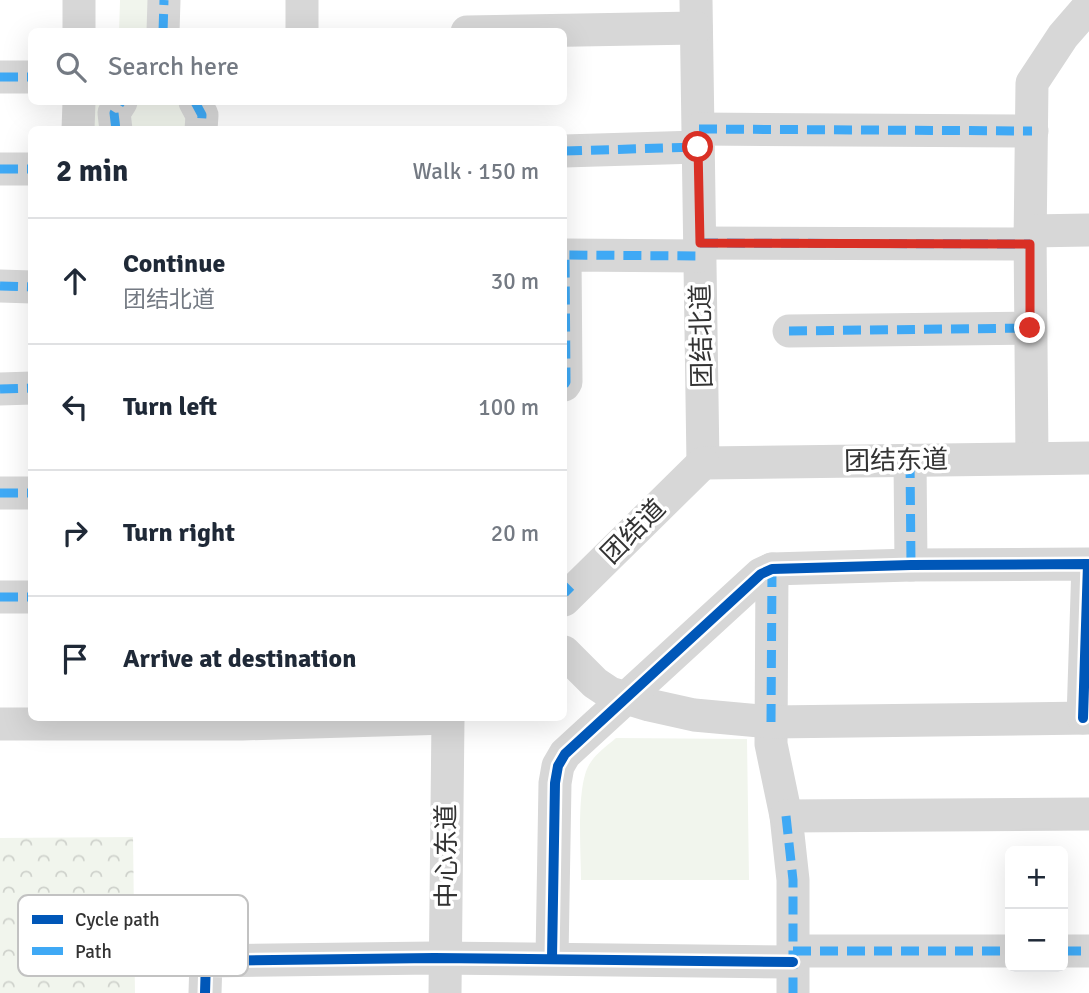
<!DOCTYPE html>
<meta charset="utf-8">
<style>
:root{--surface:#fff;--page:#f2f2f3;--text:#1f2937;--muted:#747a83;--line:#e0e1e3}
body{margin:0;font-family:Signika,"Noto Sans SC",sans-serif;background:var(--page);color:var(--text)}
.controls{position:absolute;right:21px;bottom:21px;display:grid;overflow:hidden;border-radius:10px;box-shadow:0 7px 28px #0002}
.controls button{width:63px;height:63px;display:grid;place-items:center;padding:0;border:0;border-bottom:2px solid var(--line);background:var(--surface);color:var(--text);font:35px sans-serif}
.stop{position:absolute;width:21px;height:21px;margin:-16px;border:5px solid #d93025;border-radius:50%;background:#fff}
.stop.end{background:#d93025;border-color:#fff;box-shadow:0 2px 7px #0008}
.list{margin:0;padding:0;list-style:none}
h2{display:flex;justify-content:space-between;align-items:center;height:91px;margin:0;padding:0 28px;font-size:30px}
h2 small{font-size:23px;font-weight:400;color:var(--muted)}
.list li{display:grid;grid-template-columns:46px 1fr auto;gap:21px;align-items:center;box-sizing:border-box;height:126px;padding:0 28px;border-top:2px solid var(--line)}
.list b{display:block;font-size:26px;white-space:nowrap}
.list p{margin:0;font-size:23px;white-space:nowrap;color:var(--muted)}
.list em{font-size:23px;font-style:normal;color:var(--muted)}
.icon{flex:none;width:38px;height:38px;fill:none;stroke:currentColor;stroke-width:2;stroke-linecap:round;stroke-linejoin:round}
.map{position:relative;flex:none;width:1089px;height:993px;overflow:hidden}
.search{position:absolute;background:var(--surface);box-shadow:0 7px 28px #0002;left:28px;top:28px;width:539px;height:77px;display:flex;align-items:center;gap:18px;box-sizing:border-box;padding:0 24px;border-radius:10px;color:var(--muted);font-size:26px}
.panel{position:absolute;background:var(--surface);box-shadow:0 7px 28px #0002;left:28px;top:126px;width:539px;height:595px;border-radius:10px}
.map>svg:first-child{display:block}
.green{fill:#f1f5ed}
.forest{fill:url(#forest-crowns)}
.lines{fill:none;stroke-linecap:round;stroke-linejoin:round}
.minor{stroke:#d7d7d7;stroke-width:33}
.quiet{stroke:#3fa9f5;stroke-width:9;stroke-dasharray:18 9;stroke-linecap:butt}
.cycleway-casing{stroke:#fff;stroke-width:15}
.cycleway{stroke:#0057b8;stroke-width:10}
.route{stroke:#d93025;stroke-width:9}
.labels{text-anchor:middle;stroke-width:7;stroke-linejoin:round;paint-order:stroke}
.street-label{font-size:26px;fill:#333;stroke:#fff}
.key{fill:#fff;stroke:#c2c2c2;stroke-width:2}
.key-label{font-size:19px;fill:#333}
</style>
<div class="map">
<svg width="1089" height="993" viewBox="0 0 1089 993">
<defs>
<pattern id="forest-crowns" width="20" height="18" patternUnits="userSpaceOnUse" patternTransform="scale(1.75)"><rect width="20" height="18" fill="#f1f5ed"/><path d="M2 6a3 3 0 1 1 6 0M12 15a3 3 0 1 1 6 0" fill="none" stroke="#cfd2cc"/></pattern>
</defs>
<rect width="100%" height="100%" fill="#fff"/>
<g class="green">
<path d="M120,0H158L157,31L119,32Z"/>
<path d="M87,102H207L211,129L85,130Z"/>
<path d="M616,738L747,739L749,880H581C581,852 576,787 589,765C595,754 607,746 616,738Z"/>
</g>
<path class="forest" d="M133,837L135,993H0V838Z"/>
<g class="lines">
<g class="minor">
<path d="M79,0V32"/>
<path d="M696,0L703,463"/>
<path d="M163,32L164,0"/>
<path d="M302,32V0"/>
<path d="M467,32L696,28"/>
<path d="M0,77H32"/>
<path d="M195,102L202,115L201,130"/>
<path d="M699,129L1032,131"/>
<path d="M78,130L79,102"/>
<path d="M116,130L114,113L121,102"/>
<path d="M564,151L698,147"/>
<path d="M0,169H32"/>
<path d="M700,243L1030,244L1032,83L1063,36L1089,6"/>
<path d="M0,286L32,287"/>
<path d="M789,331L1030,328"/>
<path d="M564,385L566,382L565,255L700,256"/>
<path d="M0,389L32,388"/>
<path d="M1032,458L1030,231L1089,230"/>
<path d="M910,460L911,565"/>
<path d="M703,463L1089,458"/>
<path d="M0,493H32"/>
<path d="M772,569L771,744L786,816L793,880V993"/>
<path d="M0,597H32"/>
<path d="M564,600L703,463"/>
<path d="M564,652L595,683L610,693L649,705L694,715L771,722L1089,718"/>
<path d="M0,724H242L448,718"/>
<path d="M786,816L1089,814"/>
<path d="M793,951H1010"/>
<path d="M1063,951H1089"/>
<path d="M552,958L555,783L558,766L565,754L761,574L772,569L911,565L1088,564L1083,718"/>
<path d="M205,993L206,961L434,958L793,962"/>
<path d="M445,993L448,718"/>
</g>
<g class="quiet">
<path d="M163,32L164,0"/>
<path d="M0,77H32"/>
<path d="M195,102L202,115L201,130"/>
<path d="M699,129L1032,131"/>
<path d="M116,130L114,113L121,102"/>
<path d="M564,151L698,147"/>
<path d="M0,169H32"/>
<path d="M700,243L1030,244"/>
<path d="M0,286L32,287"/>
<path d="M789,331L1030,328"/>
<path d="M564,385L566,382L565,255L700,256"/>
<path d="M0,389L32,388"/>
<path d="M910,460L911,565"/>
<path d="M0,493H32"/>
<path d="M564,586L571,593"/>
<path d="M0,597H32"/>
<path d="M771,722L772,569"/>
<path d="M786,816L793,880V993"/>
<path d="M793,951H1010"/>
<path d="M1063,951H1089"/>
</g>
<defs>
<g id="cycleway">
<path d="M552,958L555,783L558,766L565,754L761,574L772,569L911,565L1088,564L1083,718"/>
<path d="M205,993L206,961L434,958L793,962"/>
</g>
</defs>
<use href="#cycleway" class="cycleway-casing"/>
<use href="#cycleway" class="cycleway"/>
</g>
<g class="lines">
<path class="route" d="M698,147L700,243L1030,244V328"/>
</g>
<g class="labels">
<g class="street-label">
<text transform="translate(701 336) rotate(-91)" y="9">团结北道</text>
<text transform="translate(896 460) rotate(-1)" y="9">团结东道</text>
<text transform="translate(633 531) rotate(-45)" y="9">团结道</text>
<text transform="translate(446 856) rotate(-90)" y="9">中心东道</text>
</g>
</g>
<rect x="18" y="895" width="230" height="81" rx="10" class="key"/>
<rect x="32" y="915" width="31" height="9" fill="#0057b8"/>
<rect x="32" y="947" width="31" height="8" fill="#3fa9f5"/>
<g class="key-label">
<text x="75" y="926">Cycle path</text>
<text x="75" y="958">Path</text>
</g>
</svg>
<div class="controls">
<button>+</button>
<button>−</button>
</div>
<div class="stop" style="left:698px;top:147px"></div>
<div class="stop end" style="left:1030px;top:328px"></div>
<div class="search"><svg class="icon" aria-label="search" viewBox="0 0 24 24"><circle cx="10" cy="10" r="6"/><path d="M15 15l6 6"/></svg>Search here</div>
<section class="panel">
<h2>2 min<small>Walk · 150 m</small></h2>
<ul class="list">
<li><svg class="icon" aria-label="ahead" viewBox="0 0 24 24"><path d="M12 20V5M6 11l6-6 6 6"/></svg><div><b>Continue</b><p>团结北道</p></div><em>30 m</em></li>
<li><svg class="icon" aria-label="left" viewBox="0 0 24 24"><path d="M17 20v-9H6M10 6l-5 5 5 5"/></svg><div><b>Turn left</b></div><em>100 m</em></li>
<li><svg class="icon" aria-label="right" viewBox="0 0 24 24"><path d="M7 20v-9h11M14 6l5 5-5 5"/></svg><div><b>Turn right</b></div><em>20 m</em></li>
<li><svg class="icon" aria-label="arrive" viewBox="0 0 24 24"><path d="M6 21V4h12l-3 4 3 4H6"/></svg><div><b>Arrive at destination</b></div></li>
</ul>
</section>
</div>
